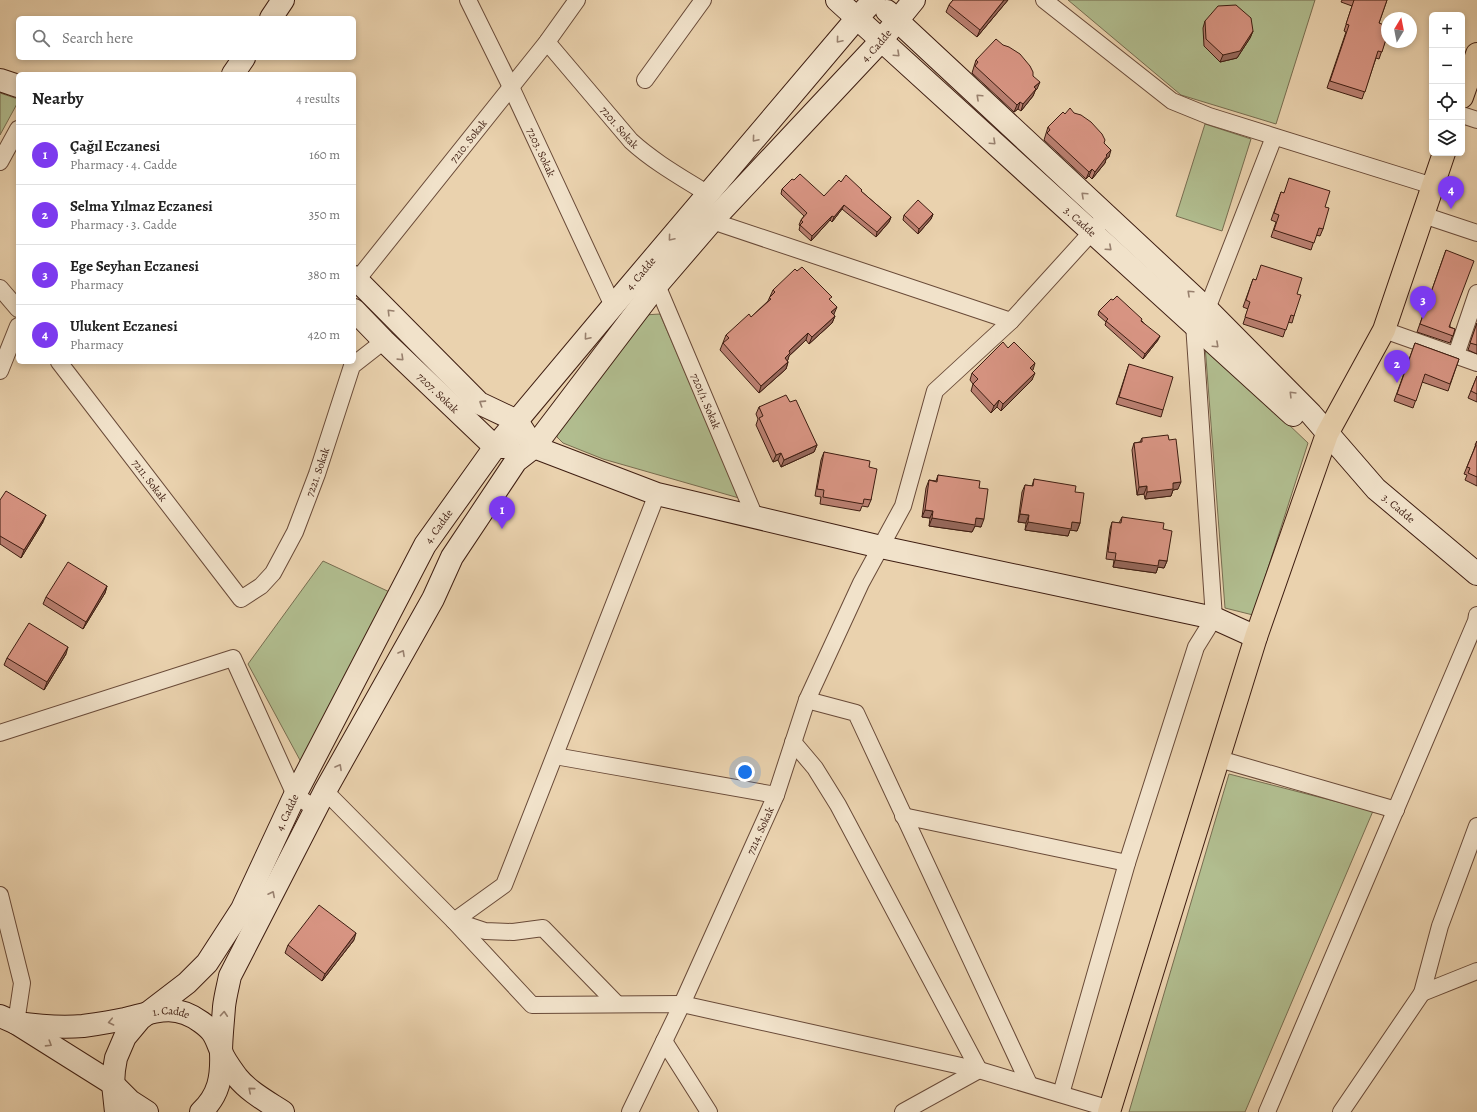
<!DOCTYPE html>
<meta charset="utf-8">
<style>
:root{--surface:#fff;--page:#f2f2f2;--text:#222;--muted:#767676;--line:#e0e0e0;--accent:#7c3aed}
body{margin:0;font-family:Alegreya,serif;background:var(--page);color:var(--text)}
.controls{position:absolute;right:12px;top:12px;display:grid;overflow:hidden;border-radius:6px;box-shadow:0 2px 6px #0003}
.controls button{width:36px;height:36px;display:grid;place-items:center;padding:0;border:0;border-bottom:1px solid var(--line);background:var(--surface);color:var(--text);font:20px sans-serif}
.compass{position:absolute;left:1381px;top:12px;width:36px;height:36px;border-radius:50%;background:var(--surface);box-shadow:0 2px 6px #0003;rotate:10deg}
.you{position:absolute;left:745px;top:772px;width:14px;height:14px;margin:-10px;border:3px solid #fff;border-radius:50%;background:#1a73e8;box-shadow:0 0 0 6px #1a73e833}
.badge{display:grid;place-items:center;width:26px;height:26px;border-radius:50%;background:var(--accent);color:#fff;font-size:13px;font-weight:700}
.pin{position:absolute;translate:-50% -33px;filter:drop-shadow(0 1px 2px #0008)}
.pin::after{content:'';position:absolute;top:21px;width:14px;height:12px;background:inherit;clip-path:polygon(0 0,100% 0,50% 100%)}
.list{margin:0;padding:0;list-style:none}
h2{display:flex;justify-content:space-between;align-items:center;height:52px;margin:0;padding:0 16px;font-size:17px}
h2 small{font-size:13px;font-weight:400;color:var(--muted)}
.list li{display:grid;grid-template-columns:26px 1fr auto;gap:12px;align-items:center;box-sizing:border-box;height:60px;padding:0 16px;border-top:1px solid var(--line)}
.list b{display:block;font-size:15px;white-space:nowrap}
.list p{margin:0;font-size:13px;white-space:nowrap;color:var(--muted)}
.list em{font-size:13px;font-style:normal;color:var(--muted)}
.icon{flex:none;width:22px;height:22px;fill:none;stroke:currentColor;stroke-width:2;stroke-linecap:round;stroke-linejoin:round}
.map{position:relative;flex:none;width:1477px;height:1112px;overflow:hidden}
.search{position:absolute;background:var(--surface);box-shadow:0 2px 6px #0003;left:16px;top:16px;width:340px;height:44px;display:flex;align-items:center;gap:10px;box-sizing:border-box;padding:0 14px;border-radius:6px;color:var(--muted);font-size:15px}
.panel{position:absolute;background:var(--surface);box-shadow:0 2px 6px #0003;left:16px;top:72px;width:340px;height:292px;border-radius:6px}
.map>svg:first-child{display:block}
.green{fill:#b1bd8f;stroke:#786d50}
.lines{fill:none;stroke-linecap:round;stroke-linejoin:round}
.street-casing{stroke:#694a38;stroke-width:18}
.secondary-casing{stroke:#3e1d11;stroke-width:24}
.primary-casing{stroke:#3e1d11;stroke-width:24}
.street{stroke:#f1e2ca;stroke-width:16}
.secondary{stroke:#f1e2ca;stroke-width:22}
.primary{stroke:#ead2ae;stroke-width:22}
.wall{fill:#b97f70;stroke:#3e1d11}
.shaded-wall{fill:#96685b;stroke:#3e1d11}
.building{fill:#d79482;stroke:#3e1d11}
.oneway{stroke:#98806e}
.labels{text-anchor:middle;stroke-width:3;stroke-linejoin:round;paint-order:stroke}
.street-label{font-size:11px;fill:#3e1d11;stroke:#f1e2ca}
</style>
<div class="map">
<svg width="1477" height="1112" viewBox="0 0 1477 1112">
<rect width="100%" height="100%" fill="#ead2ae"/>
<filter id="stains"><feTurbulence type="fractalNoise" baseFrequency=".005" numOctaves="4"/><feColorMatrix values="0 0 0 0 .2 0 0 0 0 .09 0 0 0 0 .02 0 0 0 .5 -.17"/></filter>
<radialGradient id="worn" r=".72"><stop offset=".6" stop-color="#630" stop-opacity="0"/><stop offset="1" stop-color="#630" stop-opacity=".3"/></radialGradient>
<g class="green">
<path d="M1068,0H1315L1276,124L1181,95Z"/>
<path d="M0,93L18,99V102L0,135Z"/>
<path d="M1205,124L1251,139L1222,231L1176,216Z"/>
<path d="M660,314L739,498L603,459L563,443L557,437V423L644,315Z"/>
<path d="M1205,345L1308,443L1253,615L1225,608Z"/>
<path d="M323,561L396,595L301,762L248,664Z"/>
<path d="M1229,774L1373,811L1245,1112H1129Z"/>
</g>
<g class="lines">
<defs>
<g id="street">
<path id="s1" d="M468,0L511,87L613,306"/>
<path d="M1044,0L1172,101L1209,116L1433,186"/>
<path id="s2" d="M547,42L631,141C654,162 681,177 708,194"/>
<path d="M645,80L703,0"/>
<path d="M1462,115L1477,120"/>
<path d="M0,162L18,129"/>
<path d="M1423,215L1477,233"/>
<path d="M712,221L1011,321L1099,224"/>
<path id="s3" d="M357,280L547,42L577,0"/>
<path id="s4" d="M657,285L755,517"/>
<path d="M0,288L18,309"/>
<path d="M1384,330L1477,363"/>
<path d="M1456,355L1477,293"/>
<path id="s5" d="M59,362L241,599L261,586L273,573L295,532L317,474L352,366L384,341"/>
<path d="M0,371L18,326"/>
<path d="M807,700L856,713L1029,1084"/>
<path d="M0,733L233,658L295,795L316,809"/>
<path d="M793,742L815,768L838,805L979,1070L903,1112"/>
<path d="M555,756L776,795"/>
<path d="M1219,759L1396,810"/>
<path d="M325,791L454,921L532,1005L682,1004L979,1070L1110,1109"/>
<path d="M903,816L1127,863"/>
<path d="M0,895L22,983L16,1023"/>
<path d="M454,921L504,885L657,494"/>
<path d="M455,921L485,931L513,932L543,928L617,1004"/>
<path d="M1422,993L1477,971"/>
<path d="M664,1041L709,1112"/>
<path d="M1061,1094L1127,863L1196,647L1214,618L1194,324L1207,309L1274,137"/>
<path id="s6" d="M630,1112L682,1004L776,795L807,700L861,583L903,506L935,391L1011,321"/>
<path d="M1267,1112L1476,621L1477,615"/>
<path d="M1341,1112L1422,993L1440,926L1477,826"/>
</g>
<g id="secondary">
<path id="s7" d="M837,0L1293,415"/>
<path id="s8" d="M887,11L1207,309L1311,414L1376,489L1477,574"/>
<path d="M271,18L283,0"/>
<path d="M233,74L244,58"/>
<path d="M0,80L18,86"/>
<path d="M354,277L479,403L517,421L534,447L657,494L881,547L1214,618L1256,637"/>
<path id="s9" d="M354,310L384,341L495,447H509"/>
<path d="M0,1016L16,1023L113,1084L130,1101L147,1112"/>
<path id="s10" d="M16,1023C38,1026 61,1028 83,1026C97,1024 111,1022 125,1019C154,1012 174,1002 201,1022C215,1032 215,1037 221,1051C224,1060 232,1070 237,1077C249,1092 268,1102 283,1112"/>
<path id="s11" d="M116,1112L113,1084L114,1070L116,1058L125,1037L140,1019L187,983L207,963L242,909L295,795L425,545L495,447L613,306L857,18L874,0"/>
<path id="s12" d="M201,1112C219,1095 222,1077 221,1053C221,1038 223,1022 224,1007C225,997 228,986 230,976L325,791L433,599L452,557L516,461L534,447L657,285L712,221L879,43L914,0"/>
</g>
<g id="primary">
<path d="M1462,97L1477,54"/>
<path d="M1109,1112L1256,637L1327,434L1384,330L1444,153"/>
</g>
</defs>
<use href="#street" class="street-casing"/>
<use href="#secondary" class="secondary-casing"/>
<use href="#primary" class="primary-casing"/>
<use href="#street" class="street"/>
<use href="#secondary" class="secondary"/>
<use href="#primary" class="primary"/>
</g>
<g class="wall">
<path d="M953,0H1008L977,37L946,12L949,5Z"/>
<path d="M1342,0H1387L1379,23L1387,36L1379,59L1376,58L1362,99L1327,88L1346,32L1344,31L1352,6L1341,2Z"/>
<path d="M1205,21L1253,31L1250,38L1237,58L1220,62L1204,46L1203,28Z"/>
<path d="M976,60L1033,76L1037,89L1035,91L1033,96L1021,111L1018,109L1014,112L972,73Z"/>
<path d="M1065,114L1104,143L1109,157L1106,159L1105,163L1092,179L1089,176L1086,179L1044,140L1048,127Z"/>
<path d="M794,180L824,196L841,182L862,192L891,217L889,222L876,237L842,209L832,222L830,220L811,241L799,230L800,226L799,225L801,220L804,216L781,194L782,189Z"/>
<path d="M1281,192L1325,207L1323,229L1320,236L1316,235L1311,250L1271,237L1276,222L1271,220Z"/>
<path d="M933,214L931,219L918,234L903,220L904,215Z"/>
<path d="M1446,250L1450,327L1455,329L1450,343L1417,332Z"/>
<path d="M797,271L830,300L834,314V315L835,316L832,323L809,344L806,340L789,356L787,360L788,362L786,369L759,393L720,350L726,335L751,317L768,301L773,290Z"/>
<path d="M1253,279L1297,294L1294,316L1292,323L1288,322L1283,337L1243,324L1248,309L1243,307Z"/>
<path d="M1099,311L1142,321L1158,340L1143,359L1105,325L1106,322L1098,315Z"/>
<path d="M1477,323V354L1468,350Z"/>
<path d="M1415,343L1459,359L1448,391L1422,382L1413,408L1394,401Z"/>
<path d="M1129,364L1163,410L1161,417L1116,404Z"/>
<path d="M1032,370V380L1001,411L997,407L991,413L971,391L973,384L970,380L972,373Z"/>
<path d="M1477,376V402L1468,398Z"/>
<path d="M790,402L817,445L814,452L781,467L778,460L773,462L756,425L758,419L756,414L759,407Z"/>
<path d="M1142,438L1178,489L1173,490L1171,496L1145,499L1144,494L1137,495L1132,450L1134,443L1140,442Z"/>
<path d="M1477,441V486L1465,480L1467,475L1464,474L1473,452Z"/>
<path d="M824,452L869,467L871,500L868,507L862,506L860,511L820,504L821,497L815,496L821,460Z"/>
<path d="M938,475L979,488L981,527L975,526L972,532L929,526L930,518L922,517L926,488L929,480L936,481Z"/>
<path d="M1034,479L1075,492L1080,523L1077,531L1070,530L1068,536L1025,530L1026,523L1018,522L1022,492L1025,485L1032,486Z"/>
<path d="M0,500L43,522L21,558L0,544Z"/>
<path d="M1122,517L1163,529L1167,561L1164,568L1158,567L1156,573L1113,567L1114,560L1106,559L1110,529L1112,522L1119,523Z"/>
<path d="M107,586L105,593L83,629L43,604L46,597Z"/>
<path d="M66,654L44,690L4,665L7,658Z"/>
<path d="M354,940L322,981L285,953L288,945Z"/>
</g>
<g class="shaded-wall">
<path d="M1004,0H1008L977,37L980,30Z"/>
<path d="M1253,31L1250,38L1237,58L1220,62L1223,55Z"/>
<path d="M1040,82L1037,89L1035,91L1033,96L1021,111L1023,104L1034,87Z"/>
<path d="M1020,102L1018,109L1014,112L1017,105Z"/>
<path d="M1111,150L1109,157L1106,159L1105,163L1092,179L1095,172L1106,155Z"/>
<path d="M1092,169L1089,176L1086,179L1089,172Z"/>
<path d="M844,205L842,209L832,222L834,217Z"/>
<path d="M933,214L931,219L918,234L919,229Z"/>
<path d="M832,216L830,220L811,241L812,236Z"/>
<path d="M891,217L889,222L876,237L877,232Z"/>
<path d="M837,307L834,314L829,319L831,312Z"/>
<path d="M835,316L832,323L809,344L812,337Z"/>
<path d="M808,333L806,340L789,356L788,360L782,365L785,358L789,351Z"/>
<path d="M1160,336L1158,340L1143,359L1145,354Z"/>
<path d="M788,362L786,369L759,393L761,386Z"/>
<path d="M1035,363L1033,370L1027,375L1030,368Z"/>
<path d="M1035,373L1032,380L1001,411L1003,404Z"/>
<path d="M999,400L997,407L991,413L994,406Z"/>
<path d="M817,445L814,452L781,467L784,460Z"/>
<path d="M781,453L778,460L773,462L776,455Z"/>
<path d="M1181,482L1178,489L1173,490L1171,496L1145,499L1147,492L1173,483Z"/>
<path d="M1147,486L1144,494L1137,495L1139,487Z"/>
<path d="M925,510L933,511L930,518L922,517Z"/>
<path d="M1020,514L1029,515L1026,523L1018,522Z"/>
<path d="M46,515L43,522L21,558L24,550Z"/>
<path d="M932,518H976L984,519L981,527L975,526L972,532L929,526Z"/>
<path d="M1028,522H1072L1080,523L1077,531L1070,530L1068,536L1025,530Z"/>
<path d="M1115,560H1159L1167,561L1164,568L1158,567L1156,573L1113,567Z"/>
<path d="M107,586L105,593L83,629L86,622Z"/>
<path d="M68,647L66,654L44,690L47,682Z"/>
<path d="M356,933L354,940L322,981L325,974Z"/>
</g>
<g class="building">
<path d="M953,0H1004L980,30L949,5Z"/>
<path d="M1354,0H1387L1379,23L1387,26V36L1382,52L1378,51L1365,92L1330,81L1349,25L1346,24Z"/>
<path d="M1236,5L1251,18L1253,31L1240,51L1223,55L1206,39L1205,21L1218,6Z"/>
<path d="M996,39L1003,45L1009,47L1020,54L1030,66L1033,72V76L1040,82L1034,87L1036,89L1023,104L1020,102L1017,105L975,66L978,62L976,60Z"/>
<path d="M1070,108L1074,113L1081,115L1091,122L1102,134L1105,140L1104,143L1111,150L1106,155L1107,156L1095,172L1092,169L1089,172L1047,133L1050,130L1048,127L1063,112L1065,114Z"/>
<path d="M800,174L824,196L839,180L841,182L846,175L862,190L861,191L891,217L877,232L844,205L834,217L832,216L812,236L800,225L803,222L801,220L807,213L782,189L792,179L794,180Z"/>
<path d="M1289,178L1330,191L1325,207L1329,208L1323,229L1319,228L1314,243L1274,230L1279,215L1274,213L1281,192L1284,193Z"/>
<path d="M918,200L933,214L919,229L904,215Z"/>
<path d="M1446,250L1474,261L1449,327L1455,329L1453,336L1420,324Z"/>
<path d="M1261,265L1302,278L1297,294L1301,295L1294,316L1291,315L1286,330L1245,317L1250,302L1246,300L1253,279L1256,280Z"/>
<path d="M802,267L832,297L829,299L837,307L831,312L835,316L812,337L808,333L789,351L790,353L785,358L788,362L761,386L723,343L729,338L726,335L749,314L751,317L771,299L769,298L775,292L773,290L795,269L797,271Z"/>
<path d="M1117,296L1142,319L1141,321L1160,336L1145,354L1106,321L1108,319L1099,311L1111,299L1113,300Z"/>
<path d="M1477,323V345L1470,343Z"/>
<path d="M1003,342L1008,348L1014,342L1035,363L1030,368L1035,373L1003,404L999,400L994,406L973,384L978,379L972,373Z"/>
<path d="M1415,343L1459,359L1450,384L1425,374L1416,401L1397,394Z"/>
<path d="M1129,364L1173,377L1163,410L1119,397Z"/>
<path d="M1477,376V394L1471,391Z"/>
<path d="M786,395L790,402L796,400L817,445L784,460L781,453L776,455L759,418L763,416L759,407Z"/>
<path d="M1168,435L1169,440L1176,439L1181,482L1173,483V489L1147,492V486L1139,487L1134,443L1142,442V438Z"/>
<path d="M1477,441V477L1468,473L1470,468L1467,467L1476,445H1475Z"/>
<path d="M824,452L870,461L869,467L877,469L871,500L864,499L863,504L823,497L824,490L817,489Z"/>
<path d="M938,475L980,481L979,488L988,489L984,519L976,518L975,525L932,518L933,511L925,510L929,480L937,482Z"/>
<path d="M1034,479L1076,486L1075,492L1084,493L1080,523L1072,522L1071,529L1028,522L1029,515L1020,514L1025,485L1033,486Z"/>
<path d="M6,491L46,515L24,550L0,536V500Z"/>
<path d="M1122,517L1164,523L1163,529L1172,531L1167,561L1159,560L1158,566L1115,560L1116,553L1108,552L1112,522L1121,523Z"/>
<path d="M68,562L107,586L86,622L46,597Z"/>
<path d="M29,623L68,647L47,682L7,658Z"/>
<path d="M319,905L356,933L325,974L288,945Z"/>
</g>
<defs><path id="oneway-chevron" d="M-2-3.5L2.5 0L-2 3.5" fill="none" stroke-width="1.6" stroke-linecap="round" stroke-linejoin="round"/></defs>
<g class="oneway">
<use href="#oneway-chevron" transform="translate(839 40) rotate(130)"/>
<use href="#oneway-chevron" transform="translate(897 54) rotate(43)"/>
<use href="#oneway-chevron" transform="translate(979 97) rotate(-137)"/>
<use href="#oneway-chevron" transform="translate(755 139) rotate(130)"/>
<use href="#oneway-chevron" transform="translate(993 142) rotate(43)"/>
<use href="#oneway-chevron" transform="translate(1084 195) rotate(-137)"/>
<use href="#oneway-chevron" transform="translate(671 238) rotate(130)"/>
<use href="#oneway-chevron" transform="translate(1109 248) rotate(42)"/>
<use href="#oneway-chevron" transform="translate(1190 293) rotate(-137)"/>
<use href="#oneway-chevron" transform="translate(390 312) rotate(-135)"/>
<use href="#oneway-chevron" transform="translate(587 337) rotate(130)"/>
<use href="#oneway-chevron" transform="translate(1216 345) rotate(43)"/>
<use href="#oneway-chevron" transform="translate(401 358) rotate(44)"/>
<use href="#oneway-chevron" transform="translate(1292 394) rotate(-135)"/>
<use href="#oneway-chevron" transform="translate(482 403) rotate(-147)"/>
<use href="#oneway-chevron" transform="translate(402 653) rotate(-61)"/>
<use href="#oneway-chevron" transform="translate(339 767) rotate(-61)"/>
<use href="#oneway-chevron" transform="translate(272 894) rotate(-63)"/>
<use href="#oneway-chevron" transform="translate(224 1014) rotate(-86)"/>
<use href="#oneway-chevron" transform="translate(111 1022) rotate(168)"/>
<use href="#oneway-chevron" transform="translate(49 1044) rotate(32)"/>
<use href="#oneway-chevron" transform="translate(251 1090) rotate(-139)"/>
</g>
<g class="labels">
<g class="street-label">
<text dy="4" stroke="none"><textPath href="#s12" startOffset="1283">4. Cadde</textPath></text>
<text dy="4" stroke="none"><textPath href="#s2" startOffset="112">7201. Sokak</textPath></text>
<text dy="4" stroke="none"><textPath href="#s3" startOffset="178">7210. Sokak</textPath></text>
<text dy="4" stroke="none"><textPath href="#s1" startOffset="169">7203. Sokak</textPath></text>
<text dy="4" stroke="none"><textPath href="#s7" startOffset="329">3. Cadde</textPath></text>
<text dy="4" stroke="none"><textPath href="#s11" startOffset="1007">4. Cadde</textPath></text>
<text dy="4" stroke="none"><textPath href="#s9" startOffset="118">7207. Sokak</textPath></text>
<text dy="4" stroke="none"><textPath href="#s4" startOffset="126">7201/1. Sokak</textPath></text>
<text dy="4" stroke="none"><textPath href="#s5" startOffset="451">7221. Sokak</textPath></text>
<text dy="4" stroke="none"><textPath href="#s5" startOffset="149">7211. Sokak</textPath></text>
<text dy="4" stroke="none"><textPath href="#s8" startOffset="714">3. Cadde</textPath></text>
<text dy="4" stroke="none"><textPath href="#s11" startOffset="683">4. Cadde</textPath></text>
<text dy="4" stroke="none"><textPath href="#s11" startOffset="359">4. Cadde</textPath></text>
<text dy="4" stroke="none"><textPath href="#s6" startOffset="310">7214. Sokak</textPath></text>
<text dy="4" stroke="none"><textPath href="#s10" startOffset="157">1. Cadde</textPath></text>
</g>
</g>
<rect width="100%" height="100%" filter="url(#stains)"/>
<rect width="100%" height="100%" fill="url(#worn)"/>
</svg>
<div class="controls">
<button>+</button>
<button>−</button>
<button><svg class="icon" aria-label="locate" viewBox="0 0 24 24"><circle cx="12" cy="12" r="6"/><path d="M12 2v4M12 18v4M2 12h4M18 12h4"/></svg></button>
<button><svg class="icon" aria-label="layers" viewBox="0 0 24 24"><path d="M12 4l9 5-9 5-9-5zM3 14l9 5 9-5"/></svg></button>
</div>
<svg class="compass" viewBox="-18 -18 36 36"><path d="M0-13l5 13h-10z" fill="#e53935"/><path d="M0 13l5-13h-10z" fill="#767676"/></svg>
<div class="you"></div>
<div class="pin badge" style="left:502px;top:529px">1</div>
<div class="pin badge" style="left:1397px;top:383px">2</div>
<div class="pin badge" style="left:1423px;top:319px">3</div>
<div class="pin badge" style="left:1451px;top:209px">4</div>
<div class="search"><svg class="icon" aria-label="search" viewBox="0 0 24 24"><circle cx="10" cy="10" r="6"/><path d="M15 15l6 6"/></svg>Search here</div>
<section class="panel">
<h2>Nearby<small>4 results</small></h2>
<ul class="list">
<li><span class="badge">1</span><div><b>Çağıl Eczanesi</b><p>Pharmacy · 4. Cadde</p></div><em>160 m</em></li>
<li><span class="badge">2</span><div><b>Selma Yılmaz Eczanesi</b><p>Pharmacy · 3. Cadde</p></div><em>350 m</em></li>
<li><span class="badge">3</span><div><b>Ege Seyhan Eczanesi</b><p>Pharmacy</p></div><em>380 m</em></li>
<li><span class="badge">4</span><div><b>Ulukent Eczanesi</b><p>Pharmacy</p></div><em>420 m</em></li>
</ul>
</section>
</div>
